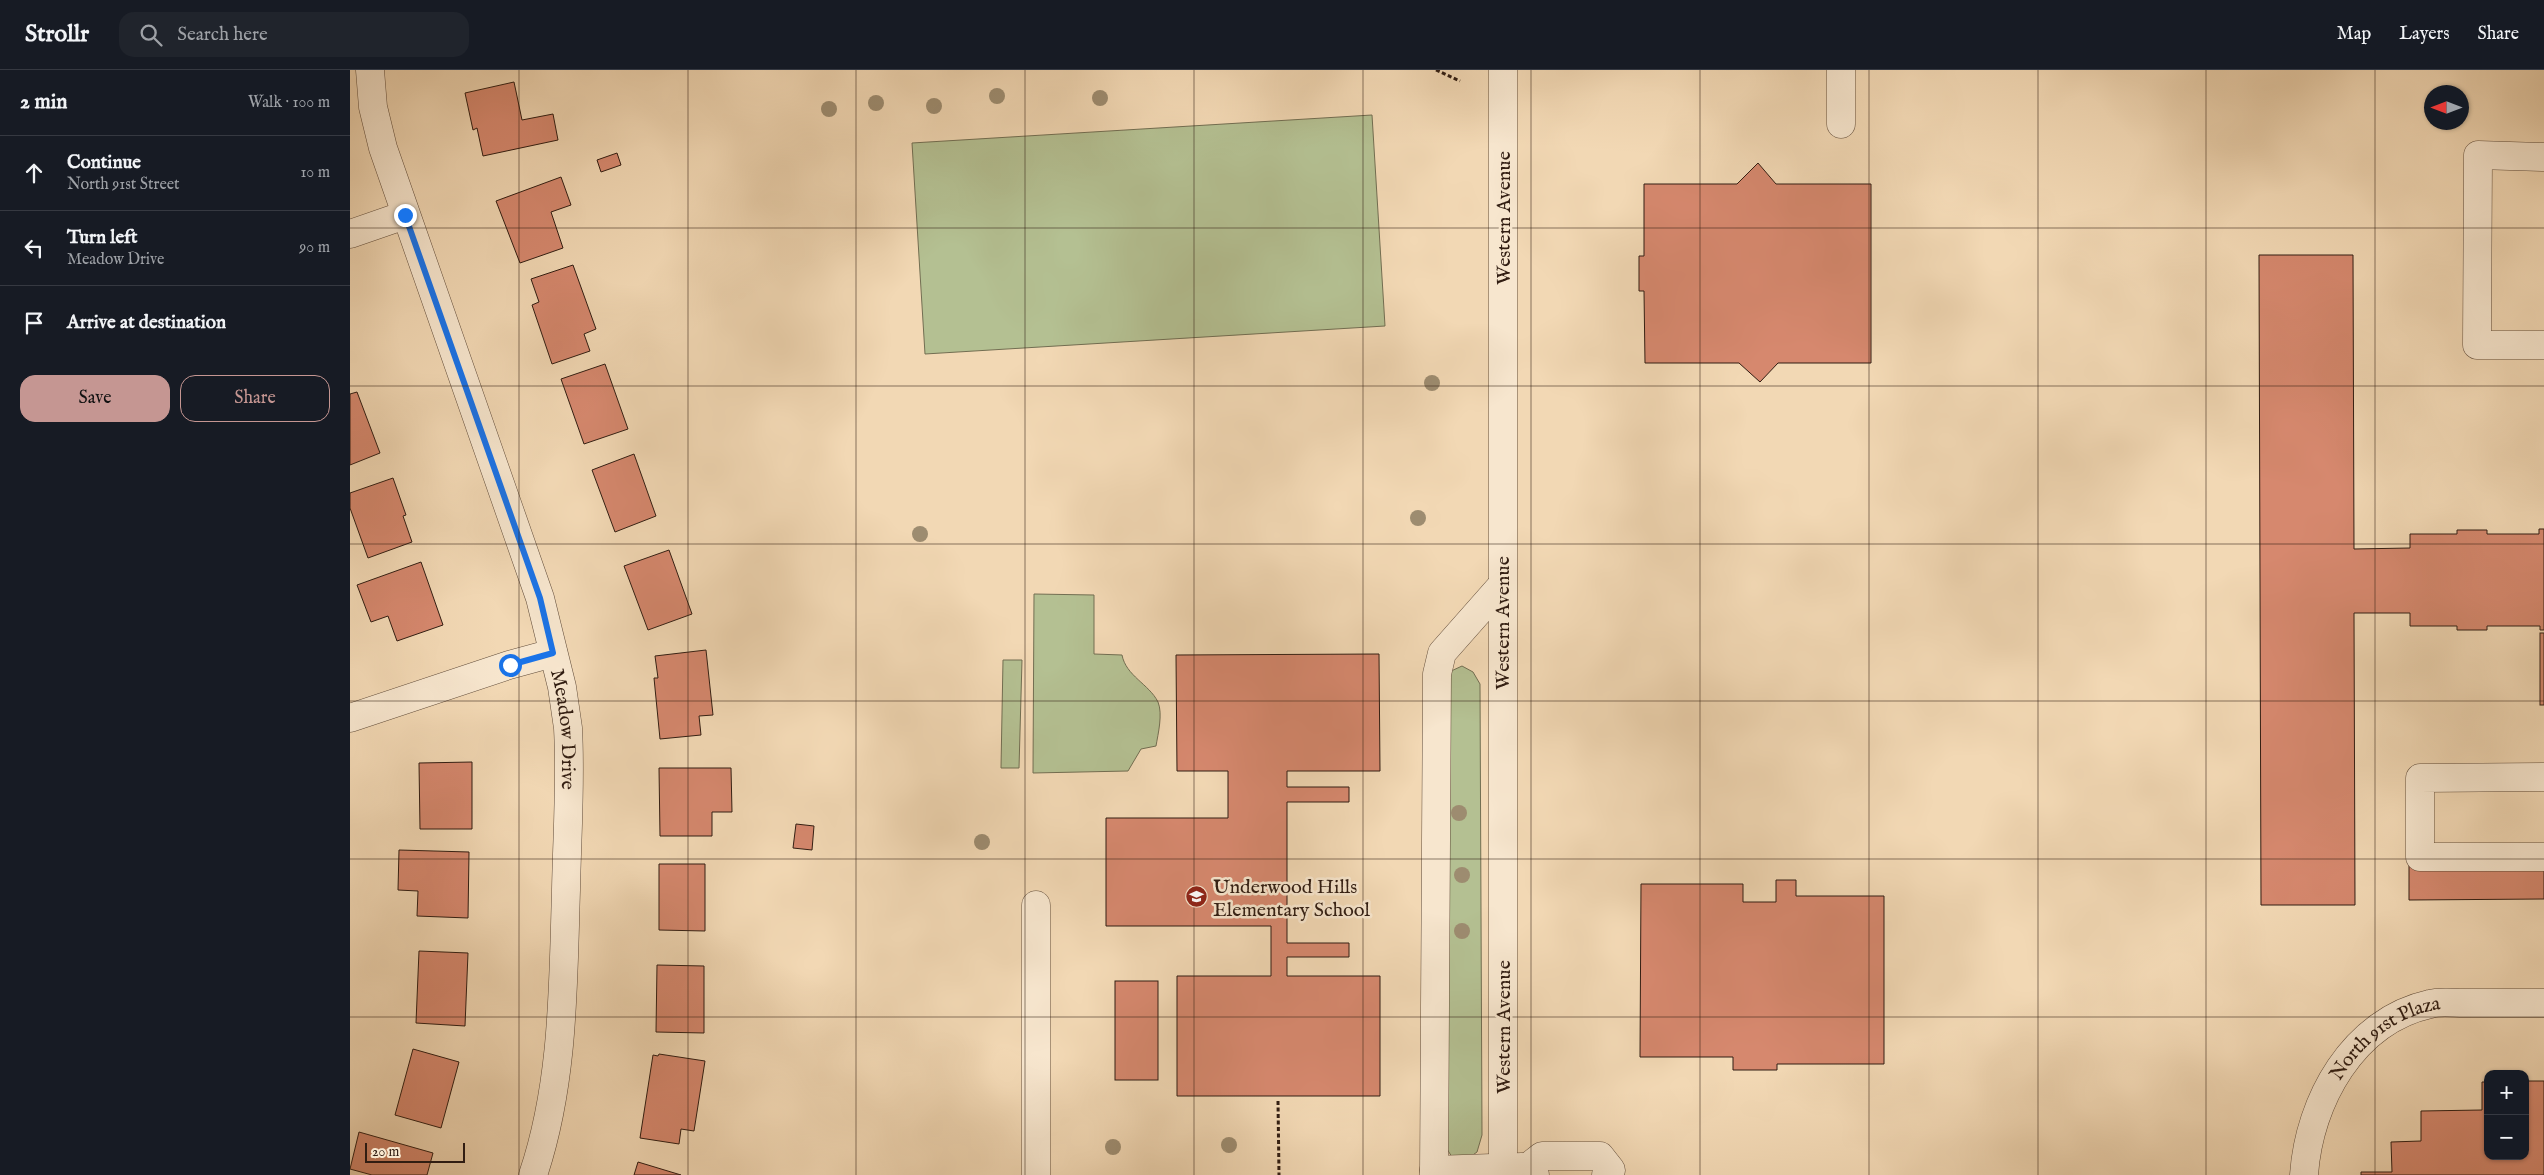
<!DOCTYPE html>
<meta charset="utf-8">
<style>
:root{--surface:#171b24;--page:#20242c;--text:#f1f3f6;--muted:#9ea1a6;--line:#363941;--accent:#c59692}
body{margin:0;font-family:"IM FELL English",serif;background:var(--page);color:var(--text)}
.controls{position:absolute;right:15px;bottom:15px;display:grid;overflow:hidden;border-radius:10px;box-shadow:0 1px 4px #0004}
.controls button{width:45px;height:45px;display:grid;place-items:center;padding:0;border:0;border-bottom:1px solid var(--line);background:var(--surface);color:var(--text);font:25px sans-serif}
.compass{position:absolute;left:2074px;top:15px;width:45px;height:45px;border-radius:50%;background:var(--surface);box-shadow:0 1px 4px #0004;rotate:270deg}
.scale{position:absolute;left:15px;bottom:12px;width:100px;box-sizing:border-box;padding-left:5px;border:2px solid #311d12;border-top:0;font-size:14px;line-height:18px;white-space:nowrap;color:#311d12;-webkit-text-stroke:4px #f7e6ce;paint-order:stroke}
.stop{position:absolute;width:15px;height:15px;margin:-11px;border:4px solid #1a73e8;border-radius:50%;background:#fff}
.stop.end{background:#1a73e8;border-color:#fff;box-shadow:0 1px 5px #0008}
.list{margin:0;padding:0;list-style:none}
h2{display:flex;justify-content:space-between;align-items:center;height:65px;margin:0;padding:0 20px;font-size:21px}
h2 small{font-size:16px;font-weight:400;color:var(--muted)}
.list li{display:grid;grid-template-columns:32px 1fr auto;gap:15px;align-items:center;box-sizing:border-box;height:75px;padding:0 20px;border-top:1px solid var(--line)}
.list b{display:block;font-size:19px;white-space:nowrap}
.list p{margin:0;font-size:16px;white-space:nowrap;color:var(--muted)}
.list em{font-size:16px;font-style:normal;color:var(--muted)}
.actions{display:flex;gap:10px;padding:15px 20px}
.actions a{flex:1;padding:11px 0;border:1px solid var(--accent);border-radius:15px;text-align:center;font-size:18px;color:var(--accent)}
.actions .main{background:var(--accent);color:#111}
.icon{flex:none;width:28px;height:28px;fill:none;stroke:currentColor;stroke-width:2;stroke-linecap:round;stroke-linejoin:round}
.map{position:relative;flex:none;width:2194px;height:1105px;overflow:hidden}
header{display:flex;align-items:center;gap:30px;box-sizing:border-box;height:70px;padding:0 25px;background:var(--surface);border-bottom:1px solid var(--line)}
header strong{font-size:24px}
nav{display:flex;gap:28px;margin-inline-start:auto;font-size:18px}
.search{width:350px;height:45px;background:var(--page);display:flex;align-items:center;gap:12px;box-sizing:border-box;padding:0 18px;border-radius:15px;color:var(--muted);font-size:19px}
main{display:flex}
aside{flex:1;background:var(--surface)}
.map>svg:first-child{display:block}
.green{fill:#b4c092;stroke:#726e52}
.building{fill:#d6886e;stroke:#311d12}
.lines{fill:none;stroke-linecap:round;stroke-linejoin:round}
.minor-casing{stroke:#614c3a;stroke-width:29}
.path{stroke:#311d12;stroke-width:3;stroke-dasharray:4 2.5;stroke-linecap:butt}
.minor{stroke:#f7e6ce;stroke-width:28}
.tree{fill:#9d8c70}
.route{stroke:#1a73e8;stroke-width:6}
.grid{fill:none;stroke:#311d12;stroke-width:1;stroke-opacity:0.55}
.labels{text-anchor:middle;stroke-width:5;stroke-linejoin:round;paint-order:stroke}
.street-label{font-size:20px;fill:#311d12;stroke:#f7e6ce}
.poi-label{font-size:20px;fill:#311d12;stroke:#f7e6ce;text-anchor:start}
</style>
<header>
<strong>Strollr</strong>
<div class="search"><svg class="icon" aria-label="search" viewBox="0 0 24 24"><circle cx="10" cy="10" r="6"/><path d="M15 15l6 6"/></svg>Search here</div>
<nav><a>Map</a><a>Layers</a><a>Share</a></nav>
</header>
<main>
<aside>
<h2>2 min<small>Walk · 100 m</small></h2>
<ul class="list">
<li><svg class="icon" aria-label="ahead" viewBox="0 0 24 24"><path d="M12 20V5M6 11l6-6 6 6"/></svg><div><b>Continue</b><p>North 91st Street</p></div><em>10 m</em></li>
<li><svg class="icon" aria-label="left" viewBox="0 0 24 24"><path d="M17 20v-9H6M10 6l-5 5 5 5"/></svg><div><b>Turn left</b><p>Meadow Drive</p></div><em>90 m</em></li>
<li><svg class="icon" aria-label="arrive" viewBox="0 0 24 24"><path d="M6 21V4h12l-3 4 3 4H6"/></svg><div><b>Arrive at destination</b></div></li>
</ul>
<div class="actions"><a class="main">Save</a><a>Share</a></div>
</aside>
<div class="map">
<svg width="2194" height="1105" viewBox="0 0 2194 1105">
<rect width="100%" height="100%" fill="#f2d8b4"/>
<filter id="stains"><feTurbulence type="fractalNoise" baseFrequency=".004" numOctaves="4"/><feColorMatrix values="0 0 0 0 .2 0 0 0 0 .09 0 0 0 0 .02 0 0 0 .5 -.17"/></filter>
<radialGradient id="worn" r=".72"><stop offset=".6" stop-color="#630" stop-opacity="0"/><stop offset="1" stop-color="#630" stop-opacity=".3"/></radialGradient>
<g class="green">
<path d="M1022,45L1035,256L575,284L562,73Z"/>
<path d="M684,524L744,525V584L772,585C776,606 799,614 808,632C813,644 808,664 806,676L791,679L778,701L683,703Z"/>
<path d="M653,590H672L669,698H651Z"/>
<path d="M1112,596L1123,602L1130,614L1132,1065L1127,1082L1120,1087H1102L1097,1079L1099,602Z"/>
</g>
<g class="building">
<path d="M164,12L172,50L203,44L208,70L133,86L127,58L123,60L115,23Z"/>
<path d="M267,83L271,95L251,102L247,90Z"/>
<path d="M1408,93L1426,114H1521V293H1428L1410,312L1389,293H1295L1294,221H1289V186H1294V114H1387Z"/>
<path d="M211,107L221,135L201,142L213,178L170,193L146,131Z"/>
<path d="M1909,185H2003L2004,479L2060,478V464H2107V460H2137V464H2189V459H2194V560H2190V556H2137V560H2107V556H2060V543H2004L2005,835H1911Z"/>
<path d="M223,195L246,259L234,264L240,281L202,294L182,235L189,232L181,209Z"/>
<path d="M255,294L278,359L234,374L211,309Z"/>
<path d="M7,322L30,383L0,395V324Z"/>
<path d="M284,384L306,446L265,462L242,400Z"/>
<path d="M43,408L56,445L53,446L62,472L18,488L0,438V423Z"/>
<path d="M319,480L342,544L298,560L274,496Z"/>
<path d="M71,492L93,555L47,571L38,546L21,552L7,515Z"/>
<rect x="2190" y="563" width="4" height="72"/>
<path d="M356,580L363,645L349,646L351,665L310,669L304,608H308L305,586Z"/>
<path d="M1029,584L1030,701H937V717H999V732H937V873H999V887H937V906H1030V1026H827V906H921V856H756V748H878V701H827L826,585Z"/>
<path d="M122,692V759H70L69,693Z"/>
<path d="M309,698H381L382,742H362V766H310Z"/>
<path d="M446,754L464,756L462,780L443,778Z"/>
<path d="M49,780L119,782L118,848L67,846L68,821L48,820Z"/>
<path d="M309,794H355V861L309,860Z"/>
<path d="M2059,795H2194V829L2059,830Z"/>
<path d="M1426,810H1446V826H1534V994H1427V1000H1383V987H1290L1291,814H1393V832H1426Z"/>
<path d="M69,881L118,883L115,956L66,953Z"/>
<path d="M307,895L354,896V963L306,962Z"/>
<rect x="765" y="911" width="43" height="99"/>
<path d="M63,979L109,992L91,1058L45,1045Z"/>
<path d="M309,984L355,991L344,1061L331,1059L329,1074L290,1068L303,985L308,986Z"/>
<path d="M2175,1011H2194V1105H2011V1102H2042L2041,1072L2071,1071V1041L2132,1040V1012H2138V1086H2175Z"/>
<path d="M9,1062L83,1083L77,1105H22L0,1099Z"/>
<path d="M288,1092L331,1105H284Z"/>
</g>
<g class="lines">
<defs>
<g id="minor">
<path id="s1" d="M20,0L23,37L33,78L190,528L212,617L218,658C221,712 217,766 216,820C213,916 214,1013 183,1105"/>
<path d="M1153,0V1105"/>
<path d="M1491,0V54"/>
<path d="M2194,87L2128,85L2127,275H2194"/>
<path d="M0,164L55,145"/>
<path d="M0,648L159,595L203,583"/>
<path d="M2194,707L2070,708V787H2194"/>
<path d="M686,835V1105"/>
<path d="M1084,1100L1172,1097"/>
<path d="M1084,1105L1087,604L1092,583L1152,515"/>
<path d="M1185,1105L1178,1097L1192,1086H1250L1261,1100L1256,1105"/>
<path id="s2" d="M1954,1105C1959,1031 2003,951 2080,934C2090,931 2103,933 2114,933C2141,933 2167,933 2194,933"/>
</g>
</defs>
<use href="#minor" class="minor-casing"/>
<g class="path">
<path d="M1086,0L1110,11"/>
<path d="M928,1031L929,1105"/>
</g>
<use href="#minor" class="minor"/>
</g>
<g class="tree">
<circle cx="647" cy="26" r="8"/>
<circle cx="750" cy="28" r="8"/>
<circle cx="526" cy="33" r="8"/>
<circle cx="584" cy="36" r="8"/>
<circle cx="479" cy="39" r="8"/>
<circle cx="1082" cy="313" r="8"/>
<circle cx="1068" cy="448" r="8"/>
<circle cx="570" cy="464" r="8"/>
<circle cx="1109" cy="743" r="8"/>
<circle cx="632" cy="772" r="8"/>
<circle cx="1112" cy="805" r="8"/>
<circle cx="1112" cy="861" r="8"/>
<circle cx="879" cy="1075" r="8"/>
<circle cx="763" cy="1077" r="8"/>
</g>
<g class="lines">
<path class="route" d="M55,145L190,528L203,583L160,595"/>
</g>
<path class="grid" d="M169,0V1105M338,0V1105M506,0V1105M675,0V1105M844,0V1105M1013,0V1105M1181,0V1105M1350,0V1105M1519,0V1105M1688,0V1105M1856,0V1105M2025,0V1105M0,158H2194M0,316H2194M0,474H2194M0,631H2194M0,789H2194M0,947H2194"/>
<defs>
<symbol id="school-disc" viewBox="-11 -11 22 22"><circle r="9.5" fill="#8f2418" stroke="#f7e6ce"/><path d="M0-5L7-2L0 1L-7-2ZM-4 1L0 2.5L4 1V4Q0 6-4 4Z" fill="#fff"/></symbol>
</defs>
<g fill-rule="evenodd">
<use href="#school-disc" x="834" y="814" width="25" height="25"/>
</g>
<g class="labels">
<g class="street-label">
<text transform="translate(1153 148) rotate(-90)" y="7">Western Avenue</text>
<text transform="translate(1152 553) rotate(-90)" y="7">Western Avenue</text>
<text dy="7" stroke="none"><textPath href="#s1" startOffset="690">Meadow Drive</textPath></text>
<text transform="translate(1153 957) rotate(-90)" y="7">Western Avenue</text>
<text dy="7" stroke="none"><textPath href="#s2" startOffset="170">North 91st Plaza</textPath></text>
</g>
<g class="poi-label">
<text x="863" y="823">Underwood Hills<tspan x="863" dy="23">Elementary School</tspan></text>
</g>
</g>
<rect width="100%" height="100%" filter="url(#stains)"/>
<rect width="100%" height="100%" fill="url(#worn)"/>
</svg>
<div class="controls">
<button>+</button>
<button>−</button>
</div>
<svg class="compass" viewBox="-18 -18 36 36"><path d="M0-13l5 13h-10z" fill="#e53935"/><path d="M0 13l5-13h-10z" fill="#9ea1a6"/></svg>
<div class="scale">20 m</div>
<div class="stop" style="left:160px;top:595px"></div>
<div class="stop end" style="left:55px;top:145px"></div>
</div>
</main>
